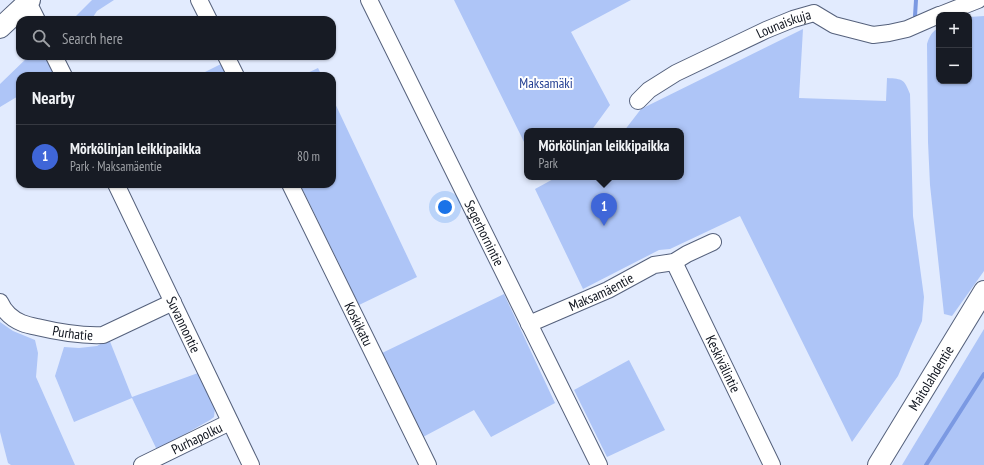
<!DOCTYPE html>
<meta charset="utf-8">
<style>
:root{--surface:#171b24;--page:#20242c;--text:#f1f3f6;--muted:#9ea1a6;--line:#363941;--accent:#3f66d8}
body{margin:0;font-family:"PT Sans Narrow",sans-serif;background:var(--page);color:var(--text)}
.controls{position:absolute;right:12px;top:12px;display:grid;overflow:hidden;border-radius:8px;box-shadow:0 1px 3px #0004}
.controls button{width:36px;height:36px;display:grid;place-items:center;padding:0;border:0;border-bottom:1px solid var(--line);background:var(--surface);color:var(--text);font:20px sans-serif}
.you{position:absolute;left:445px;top:207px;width:14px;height:14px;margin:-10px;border:3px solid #fff;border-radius:50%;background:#1a73e8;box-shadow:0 0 0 6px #1a73e833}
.badge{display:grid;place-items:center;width:26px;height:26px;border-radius:50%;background:var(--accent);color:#fff;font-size:13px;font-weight:700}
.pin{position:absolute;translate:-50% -33px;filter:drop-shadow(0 1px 2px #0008)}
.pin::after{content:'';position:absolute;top:21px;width:14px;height:12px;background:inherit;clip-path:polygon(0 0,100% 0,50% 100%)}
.popup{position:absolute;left:524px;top:128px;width:160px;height:52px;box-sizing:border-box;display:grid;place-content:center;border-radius:8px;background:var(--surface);filter:drop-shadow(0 1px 3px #0005);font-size:13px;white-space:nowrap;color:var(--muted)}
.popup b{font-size:15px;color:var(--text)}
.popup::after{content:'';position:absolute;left:50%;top:100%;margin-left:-8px;border:8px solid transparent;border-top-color:var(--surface)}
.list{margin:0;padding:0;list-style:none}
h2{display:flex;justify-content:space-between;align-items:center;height:52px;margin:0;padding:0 16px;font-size:17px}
h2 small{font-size:13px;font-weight:400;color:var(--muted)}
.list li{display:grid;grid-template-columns:26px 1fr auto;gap:12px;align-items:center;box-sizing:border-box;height:64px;padding:0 16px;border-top:1px solid var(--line)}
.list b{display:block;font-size:15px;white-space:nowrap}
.list p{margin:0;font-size:13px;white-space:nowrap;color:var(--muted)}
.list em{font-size:13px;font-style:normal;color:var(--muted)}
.icon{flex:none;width:22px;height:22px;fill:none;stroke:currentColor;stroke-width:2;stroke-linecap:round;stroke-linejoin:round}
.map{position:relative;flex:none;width:984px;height:465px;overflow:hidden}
.search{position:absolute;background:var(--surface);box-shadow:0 1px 3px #0004;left:16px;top:16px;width:320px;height:44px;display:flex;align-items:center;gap:10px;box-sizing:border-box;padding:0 14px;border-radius:12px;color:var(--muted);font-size:15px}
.panel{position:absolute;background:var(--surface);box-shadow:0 1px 3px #0004;left:16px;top:72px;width:320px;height:116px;border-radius:12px}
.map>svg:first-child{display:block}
.green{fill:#aec5f7}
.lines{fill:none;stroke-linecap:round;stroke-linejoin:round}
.stream{stroke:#7b99e2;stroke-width:4}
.minor-casing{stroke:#55617c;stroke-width:18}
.tertiary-casing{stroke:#55617c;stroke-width:22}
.minor{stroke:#fff;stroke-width:16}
.tertiary{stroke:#fff;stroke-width:20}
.labels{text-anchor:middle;stroke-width:4;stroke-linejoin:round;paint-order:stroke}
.street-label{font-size:14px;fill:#0d121c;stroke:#fff}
.park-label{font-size:14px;fill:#223e92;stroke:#fff}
</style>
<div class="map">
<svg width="984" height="465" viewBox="0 0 984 465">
<rect width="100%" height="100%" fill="#e2ebfe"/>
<g class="green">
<path d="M92,0H114L97,11L91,20H72Z"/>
<path d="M454,0H631L571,32L610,105L591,131H527V148Z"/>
<path d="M984,16V271L952,316L944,314L930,185L928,142L927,44C929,37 932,31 939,28V81H969V17Z"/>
<path d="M803,29L799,98L886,101L887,78C903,79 904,79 910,94L913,216L924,297L922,321L898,376L852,442L740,216L670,249L659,250L583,289L535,189L557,177H681V131H624L641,109Z"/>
<path d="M29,56H45L54,74L51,76H20V95L0,107V84Z"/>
<path d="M221,64L227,76H197Z"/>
<path d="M318,68L322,76H301Z"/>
<path d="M332,97L417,277L359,305L300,184H332Z"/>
<path d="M504,294L555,403L491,437L474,410L423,437L380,354Z"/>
<path d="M0,322L13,331L35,340L38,353L36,377L75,465H11L8,463L0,432Z"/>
<path d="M984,329V465H902Z"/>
<path d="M109,339L132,397L198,373L215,408L214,417L210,420L157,450L132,398L74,422L55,376L64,347L79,348L97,346Z"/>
<path d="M629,360L665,430L607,457L574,390Z"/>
</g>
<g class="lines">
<g class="stream">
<path d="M915,16L916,0"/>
<path d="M926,465L984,374"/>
</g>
<defs>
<g id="minor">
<path d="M199,0L209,20"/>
<path id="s1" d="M369,0L599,465"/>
<path d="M28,2L37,20"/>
<path d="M940,15L978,0"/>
<path d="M54,56L64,76"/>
<path d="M226,56L236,76"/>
<path id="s2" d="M638,101L649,90L676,73L766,30L793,19L814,13L834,25L873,35L889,33L907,29L939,15"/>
<path id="s3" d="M116,184L251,465"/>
<path id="s4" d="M290,184L428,465"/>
<path id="s5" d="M674,262L772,465"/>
<path id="s6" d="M0,302C4,311 12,319 22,323C27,325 32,326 37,327C58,332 81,336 103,335L173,302"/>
<path id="s7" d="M529,324L608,290L654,265L674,262L687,254L713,242"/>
<path id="s8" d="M142,465L230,422"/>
</g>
<g id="tertiary">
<path d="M0,28L30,0"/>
<path id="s9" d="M878,465L984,291"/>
</g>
</defs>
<use href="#minor" class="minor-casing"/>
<use href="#tertiary" class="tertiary-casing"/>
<use href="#minor" class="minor"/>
<use href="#tertiary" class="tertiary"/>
</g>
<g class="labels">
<g class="street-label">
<text dy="5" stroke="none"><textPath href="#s2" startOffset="166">Lounaiskuja</textPath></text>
<text dy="5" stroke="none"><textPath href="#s1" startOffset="260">Segerhornintie</textPath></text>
<text dy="5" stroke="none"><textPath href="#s7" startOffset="79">Maksamäentie</textPath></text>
<text dy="5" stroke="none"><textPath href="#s3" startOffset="156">Suvannontie</textPath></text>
<text dy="5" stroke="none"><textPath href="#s4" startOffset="156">Koskikatu</textPath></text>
<text dy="5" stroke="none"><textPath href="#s6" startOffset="83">Purhatie</textPath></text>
<text dy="5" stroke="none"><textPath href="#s5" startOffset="113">Keskivälintie</textPath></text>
<text dy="5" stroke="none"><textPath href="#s9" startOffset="102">Maitolahdentie</textPath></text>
<text dy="5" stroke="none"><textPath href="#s8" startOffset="61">Purhapolku</textPath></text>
</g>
<g class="park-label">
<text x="546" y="88">Maksamäki</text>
</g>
</g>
</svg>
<div class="controls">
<button>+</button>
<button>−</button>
</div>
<div class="you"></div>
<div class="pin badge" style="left:604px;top:226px">1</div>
<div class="popup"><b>Mörkölinjan leikkipaikka</b>Park</div>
<div class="search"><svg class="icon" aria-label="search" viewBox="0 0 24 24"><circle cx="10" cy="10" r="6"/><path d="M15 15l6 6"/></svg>Search here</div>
<section class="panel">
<h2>Nearby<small></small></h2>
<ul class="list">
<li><span class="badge">1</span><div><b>Mörkölinjan leikkipaikka</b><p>Park · Maksamäentie</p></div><em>80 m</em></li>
</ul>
</section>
</div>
